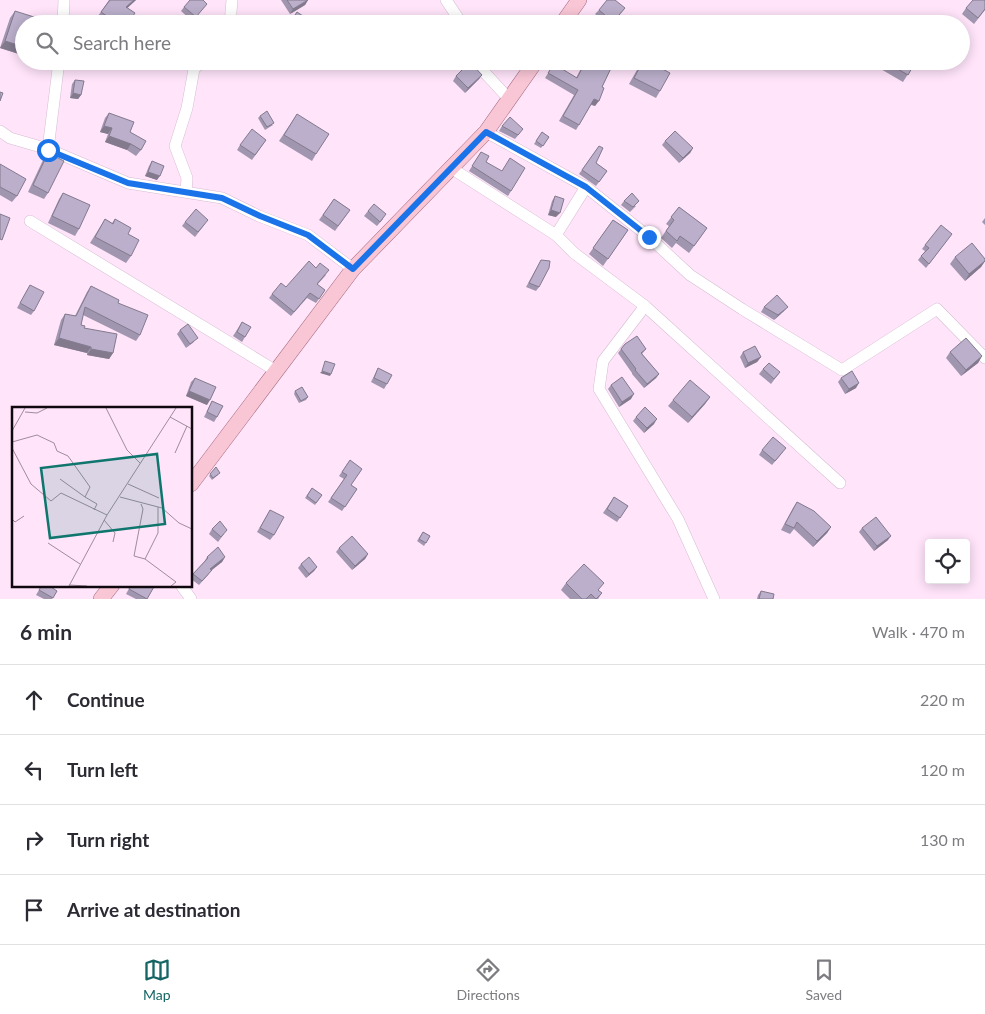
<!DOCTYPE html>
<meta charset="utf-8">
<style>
:root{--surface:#fff;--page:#f7f7f7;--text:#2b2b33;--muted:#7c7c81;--line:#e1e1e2;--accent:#166565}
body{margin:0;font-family:Lato,sans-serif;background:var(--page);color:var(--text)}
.controls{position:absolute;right:15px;bottom:15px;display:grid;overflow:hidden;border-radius:5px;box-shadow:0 2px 12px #0003}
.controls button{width:45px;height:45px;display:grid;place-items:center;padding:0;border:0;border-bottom:1px solid var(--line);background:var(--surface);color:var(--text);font:25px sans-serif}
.stop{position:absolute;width:15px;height:15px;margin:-11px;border:4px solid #1a73e8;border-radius:50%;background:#fff}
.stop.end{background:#1a73e8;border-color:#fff;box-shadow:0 1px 5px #0008}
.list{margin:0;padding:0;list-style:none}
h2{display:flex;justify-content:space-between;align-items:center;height:65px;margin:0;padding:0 20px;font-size:21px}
h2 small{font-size:16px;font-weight:400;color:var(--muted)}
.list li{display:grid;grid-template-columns:32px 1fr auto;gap:15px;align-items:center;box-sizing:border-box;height:70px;padding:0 20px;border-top:1px solid var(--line)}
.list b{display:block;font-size:19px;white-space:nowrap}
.list em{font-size:16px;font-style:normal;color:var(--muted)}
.icon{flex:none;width:28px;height:28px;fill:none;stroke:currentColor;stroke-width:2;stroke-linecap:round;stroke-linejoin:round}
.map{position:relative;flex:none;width:985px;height:599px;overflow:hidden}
.search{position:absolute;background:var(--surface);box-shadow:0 2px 12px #0003;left:15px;right:15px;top:15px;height:55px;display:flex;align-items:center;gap:12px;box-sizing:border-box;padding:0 18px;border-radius:28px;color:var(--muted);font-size:19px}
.sheet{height:345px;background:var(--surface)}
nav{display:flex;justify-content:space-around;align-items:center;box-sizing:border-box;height:70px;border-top:1px solid var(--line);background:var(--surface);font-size:14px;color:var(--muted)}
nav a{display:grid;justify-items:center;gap:2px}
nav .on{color:var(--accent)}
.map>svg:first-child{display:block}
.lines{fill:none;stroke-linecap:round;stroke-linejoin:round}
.minor-casing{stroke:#d5bcd1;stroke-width:12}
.major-casing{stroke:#a56b7f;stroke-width:16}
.minor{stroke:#fff;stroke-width:11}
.major{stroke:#f9c6d6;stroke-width:15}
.wall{fill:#a196af}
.shaded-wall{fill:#837a8e}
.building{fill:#bbafcb;stroke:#837a8e}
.route{stroke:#1a73e8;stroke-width:6}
.inset-road{fill:none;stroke:#9f8c9c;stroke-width:1}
.view{fill:#0f766e;fill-opacity:0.15;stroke:#0f766e;stroke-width:2.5}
.inset-edge{fill:none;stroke:#10080f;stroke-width:2.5}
</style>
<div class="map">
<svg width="985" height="599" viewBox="0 0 985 599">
<rect width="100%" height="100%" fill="#ffe4fa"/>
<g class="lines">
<defs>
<g id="minor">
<path d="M446,0L462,24"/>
<path d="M63,24L64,0"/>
<path d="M230,24L232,0"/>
<path d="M474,61L509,99"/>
<path d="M0,131L10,138L48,149L128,183L222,198L259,216L308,235L353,269"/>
<path d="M486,132L586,187L649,237L690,275L742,309L842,370L937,309L985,358"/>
<path d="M48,149L59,61"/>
<path d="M451,168L556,235"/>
<path d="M586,187L556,235L574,253L645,306L603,361L599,389L678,519L714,599"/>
<path d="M186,192L187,178L175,146L187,108L194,69L203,61"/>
<path d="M30,221L276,371"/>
<path d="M645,306L840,483"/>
<path d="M181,585L191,599"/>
</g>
<g id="major">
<path d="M562,24L579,0"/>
<path d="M191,484L353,269L486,132L536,61"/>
<path d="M101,599L112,585"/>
</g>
</defs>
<use href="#minor" class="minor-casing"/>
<use href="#major" class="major-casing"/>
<use href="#minor" class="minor"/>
<use href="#major" class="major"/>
</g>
<g class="wall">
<path d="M109,0H136L127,8V24H103L96,19Z"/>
<path d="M281,0H308L305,5L290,14Z"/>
<path d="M207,4L192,21L181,11L184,7Z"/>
<path d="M625,8L612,24H607L595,14L599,10Z"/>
<path d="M966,8L985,10L974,24L962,14Z"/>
<path d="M15,11L19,54L0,48L10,18Z"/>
<path d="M585,61H621L611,68L602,87L595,106L591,105L576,130L559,121L574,95L545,78L554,64L576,78Z"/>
<path d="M642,61L660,91L656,98L629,84Z"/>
<path d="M883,61H916L903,82L879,68Z"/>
<path d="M482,75L479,79L465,93L453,81L456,76Z"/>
<path d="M75,80L81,95L78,99L70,98L72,84Z"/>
<path d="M109,113L130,132L141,150L136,156L127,150L105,142L108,134L100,132L105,118Z"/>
<path d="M297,114L316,154L312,161L279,141Z"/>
<path d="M260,116L273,125L265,130L258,118Z"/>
<path d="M502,126L520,133L515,139L499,131Z"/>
<path d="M542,132L549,137L541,148L534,144Z"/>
<path d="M266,140L252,160L237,150L240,145Z"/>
<path d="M665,141L693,148L690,153L679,163L662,145Z"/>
<path d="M599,146L596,163L607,171L596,186L579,174Z"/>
<path d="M481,152L486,162L511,191L508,196L469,171Z"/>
<path d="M48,153V193L44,199L28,192L43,160Z"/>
<path d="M152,161L157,180L145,176L149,166Z"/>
<path d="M0,164L17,196L12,202L0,195Z"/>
<path d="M63,193L79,229L75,236L48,223L59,199Z"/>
<path d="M555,196L556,217L548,215L552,201Z"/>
<path d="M334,199L350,210L335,231L319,220Z"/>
<path d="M624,201L636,206L630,212L621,205Z"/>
<path d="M679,207L707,228L689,253L676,243L672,248L661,238L669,226L666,224Z"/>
<path d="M368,211L383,219L377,226L364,216Z"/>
<path d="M985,218V225L982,222Z"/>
<path d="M105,219L112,223L115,219L128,234L131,256L126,263L90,243Z"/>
<path d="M613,220L628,230L603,266L589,254Z"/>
<path d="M185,222L205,224L195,237L182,226Z"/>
<path d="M952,234L926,268L918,260L925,251L922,249L925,245Z"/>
<path d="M955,257L985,259V261L981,267L965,281L950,264Z"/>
<path d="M541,260L539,287L536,291L526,287Z"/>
<path d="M316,268L326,275L317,285L325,290L316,303L307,298L291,316L269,298L272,294L286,287Z"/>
<path d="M30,285L34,311L31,315L17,308Z"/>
<path d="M91,286L118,303L140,335L136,341L83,315L81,325L113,353L109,359L87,355V353L54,345L61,320L65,314L75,316L87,292Z"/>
<path d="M764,307L784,311L774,320L761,312Z"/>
<path d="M242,322L245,337L242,342L233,336Z"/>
<path d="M180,330L194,342L186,348L177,334Z"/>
<path d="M625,344L646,349L642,354L659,374L656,378L644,388L632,374V373L618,353Z"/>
<path d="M743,352L761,357L757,362L745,368L740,357Z"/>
<path d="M950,352L982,356L978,363L961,376L946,358Z"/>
<path d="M378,368L387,384L384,389L371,382Z"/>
<path d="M763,369L780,372L771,384L759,374Z"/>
<path d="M195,378L207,405L186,396L191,382Z"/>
<path d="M841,378L856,388L845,394L838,382Z"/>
<path d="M611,385L631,399L619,407L608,389Z"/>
<path d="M295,391L308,397L306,400L299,403L294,394Z"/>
<path d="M710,397L705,404L688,423L668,406L673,400Z"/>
<path d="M212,401L217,417L214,422L204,417Z"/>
<path d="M636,417L654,424L644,433L633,421Z"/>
<path d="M762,450L783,452L772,465L759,455Z"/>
<path d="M350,460L351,485L357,489L342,511L328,502L344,479L339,476Z"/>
<path d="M216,467L218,475L212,480L209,476Z"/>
<path d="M312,488L322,495L315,505L305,498Z"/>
<path d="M614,497L628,506L617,522L603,513Z"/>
<path d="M797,502L831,527L827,533L813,547L794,529L790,534L781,530L793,508Z"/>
<path d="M270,510L274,535L270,540L257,532Z"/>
<path d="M862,528L888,540L874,551L859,532Z"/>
<path d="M212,529L224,534L218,542L209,534Z"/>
<path d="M423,532L430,536L424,546L417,541Z"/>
<path d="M339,548L368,554L365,559L352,570L336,552Z"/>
<path d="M207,557H225L222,562L211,570L208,575L199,585L191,579V576L204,562Z"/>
<path d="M301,564L317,567L314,571L306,578L298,568Z"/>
<path d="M566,583L599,591L602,593L598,599H570L561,590Z"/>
<path d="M42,585L57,591L52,599H44L36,595Z"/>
<path d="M131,585H155L147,599H136L126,594Z"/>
<path d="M761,591L773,599H757L758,595Z"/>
</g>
<g class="shaded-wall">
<path d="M134,0H136L121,14L126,7Z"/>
<path d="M308,0L305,5L290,14L293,9Z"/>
<path d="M5,41L24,47L19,54L0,48Z"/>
<path d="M618,61H621L610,69L613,64Z"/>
<path d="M482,75L479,79L465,93L468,88Z"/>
<path d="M73,93L81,95L78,99L70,98Z"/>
<path d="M594,99L599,101L595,106L591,104Z"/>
<path d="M104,126L112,128L108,134L100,132Z"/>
<path d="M109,136L131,144L127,150L105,142Z"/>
<path d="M693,148L690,153L679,163L683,158Z"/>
<path d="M148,172L160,176L157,180L145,176Z"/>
<path d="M551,210L560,213L556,217L548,215Z"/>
<path d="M985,261L981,267L965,281L969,274Z"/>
<path d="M788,307L784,311L774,320L778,315Z"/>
<path d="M59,338L91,347L87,353L54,345Z"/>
<path d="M91,349L113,353L109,359L87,355Z"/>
<path d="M982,356L978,363L961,376L966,370Z"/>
<path d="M761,357L757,362L745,368L748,363Z"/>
<path d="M322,371L331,374L330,376L320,373Z"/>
<path d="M659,374L656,378L644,388L647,384Z"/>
<path d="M859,383L856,388L845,394L849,389Z"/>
<path d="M189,391L210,400L207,405L186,396Z"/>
<path d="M634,394L631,399L619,407L622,402Z"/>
<path d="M710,397L705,404L688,423L692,417Z"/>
<path d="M657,419L654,424L644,433L647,428Z"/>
<path d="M831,527L827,533L813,547L817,541Z"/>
<path d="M891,536L888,540L874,551L877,546Z"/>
<path d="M368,554L365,559L352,570L355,566Z"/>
<path d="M225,557L222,562L207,574L210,569Z"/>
<path d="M317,567L314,571L306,578L309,574Z"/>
</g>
<g class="building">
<path d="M110,0H134L126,7L135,13L127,24H118L101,12Z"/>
<path d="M190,0H203L207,4L196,17L184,7Z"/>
<path d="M287,0H308L293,9Z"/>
<path d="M607,0H615L625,8L613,22L599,10Z"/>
<path d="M973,0H985V9L978,18L966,8Z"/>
<path d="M15,11L34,17L31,24H24V47L5,41Z"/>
<path d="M297,12L315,24H289Z"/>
<path d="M586,61H618L613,64L602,87L604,88L599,101L594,99L579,125L563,116L578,90L548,73L554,64L577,78Z"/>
<path d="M643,61H647L670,73L660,91L634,78Z"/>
<path d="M884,61H916L908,75Z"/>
<path d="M470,62L482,75L468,88L456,76Z"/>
<path d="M75,80L84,81L81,95L73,93Z"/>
<path d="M0,92L3,93L0,101Z"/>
<path d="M267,111L274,123L267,127L260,116Z"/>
<path d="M109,113L134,122L130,132L146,141L141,150L131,144L109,136L112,128L104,126Z"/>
<path d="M297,114L329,134L316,154L284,135Z"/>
<path d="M510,117L523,129L518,135L502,126Z"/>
<path d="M252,129L266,140L255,155L240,145Z"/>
<path d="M675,131L693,148L683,158L665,141Z"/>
<path d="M542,132L549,137L543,146L536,141Z"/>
<path d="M599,146L603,148L596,163L607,171L599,182L582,170Z"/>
<path d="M481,152L489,156L486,162L502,171L510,158L525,168L511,191L472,166Z"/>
<path d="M48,153L64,161L48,193L33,185Z"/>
<path d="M152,161L164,166L160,176L148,172Z"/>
<path d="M0,164L26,179L17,196L0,187Z"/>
<path d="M63,193L90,205L79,229L52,216Z"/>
<path d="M632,193L639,201L633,207L624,201Z"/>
<path d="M555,196L564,199L560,213L551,210Z"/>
<path d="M334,199L350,210L338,226L323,215Z"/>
<path d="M374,204L386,214L380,222L368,211Z"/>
<path d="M679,207L707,228L694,246L680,236L677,241L666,231L674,220L671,217Z"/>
<path d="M196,209L208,220L198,232L185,222Z"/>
<path d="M0,214L10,218L2,240L0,239Z"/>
<path d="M105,219L113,224L115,219L131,228L128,234L139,240L131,256L95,237Z"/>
<path d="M613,220L628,230L608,259L593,248Z"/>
<path d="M941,225L952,234L929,264L921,256L929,248L925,245Z"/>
<path d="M972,243L985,259V261L969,274L955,257Z"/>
<path d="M541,260L550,261L549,268L539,287L529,283Z"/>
<path d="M309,261L316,268L320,263L329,270L317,284L325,290L319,299L310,293L294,312L272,294L281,283L286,287Z"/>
<path d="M30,285L44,292L34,311L20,303Z"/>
<path d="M91,286L119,300L118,303L148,315L140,335L85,307L81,325L85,326L84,328L117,334L113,353L91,349V347L59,338L65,314L76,316Z"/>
<path d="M777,295L788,307L778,315L764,307Z"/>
<path d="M242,322L251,327L245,337L237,332Z"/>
<path d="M188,324L198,338L190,344L180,330Z"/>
<path d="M637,336L646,349L641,353L659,374L647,384L635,370L636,369L621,349L625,344Z"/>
<path d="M966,338L982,356L966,370L950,352Z"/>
<path d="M755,346L761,357L748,363L743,352Z"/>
<path d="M325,361L335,364L331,374L322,371Z"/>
<path d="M769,363L780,372L774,379L763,369Z"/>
<path d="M378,368L392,375L387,384L374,378Z"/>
<path d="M852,371L859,383L849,389L841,378Z"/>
<path d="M622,377L634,394L622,402L611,385Z"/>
<path d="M195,378L216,387L210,400L189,391Z"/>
<path d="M690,380L710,397L692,417L673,400Z"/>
<path d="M302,387L308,397L301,401L295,391Z"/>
<path d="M212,401L223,406L217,417L207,412Z"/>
<path d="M645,407L657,419L647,428L636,417Z"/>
<path d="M773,437L786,448L775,461L762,450Z"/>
<path d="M350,460L362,469L351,485L357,489L345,507L331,498L347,475L342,472Z"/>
<path d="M216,467L220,473L213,478L210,474Z"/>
<path d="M312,488L322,495L316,503L307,496Z"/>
<path d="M614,497L628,506L620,518L607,509Z"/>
<path d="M797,502L814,511L831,527L817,541L797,522L794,528L785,524Z"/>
<path d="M270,510L284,517L274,535L260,528Z"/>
<path d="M876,517L891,536L877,546L862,528Z"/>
<path d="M220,521L227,530L221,537L212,529Z"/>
<path d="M423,532L430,536L426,543L419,539Z"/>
<path d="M352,536L368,554L355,566L339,548Z"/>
<path d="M218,547L225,557L210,569L212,570L202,581L193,574L208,558L207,557Z"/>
<path d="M309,557L317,567L309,574L301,564Z"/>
<path d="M584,564L604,583L598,590L602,593L596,599L591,594L586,599H582L566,583Z"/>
<path d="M42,585H48L57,591L53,598L39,590Z"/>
<path d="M131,585H155L147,599L129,589Z"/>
<path d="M761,591L774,594L773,599H759Z"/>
</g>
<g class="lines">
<path class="route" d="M48,150L128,183L222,198L260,216L308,235L353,269L486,132L586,187L649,237"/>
</g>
<g transform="translate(12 407)">
<rect width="180" height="180" fill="#ffe4fa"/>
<path class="inset-road" d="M94,1L115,43L128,56M13,5L25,6L35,1M158,10L180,22M0,24L13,1M0,35L25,28L42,36L45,44L56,49L78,80L73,90L85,97L82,103M0,41L19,77L39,94L49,86L95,108M163,46L175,19M48,72L73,90M116,77L147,91M108,90L150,101L167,116L180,122M129,97L131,102L122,149L133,152M146,100V126L133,152L164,175L159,179M0,112L3,115L12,109M92,113L103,126L101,135M36,136L68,157M57,178L75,179M57,179L95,108L164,1"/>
<path class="view" d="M145,47L153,117L38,131L29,61Z"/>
<rect width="180" height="180" class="inset-edge"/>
</g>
</svg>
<div class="controls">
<button><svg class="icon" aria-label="locate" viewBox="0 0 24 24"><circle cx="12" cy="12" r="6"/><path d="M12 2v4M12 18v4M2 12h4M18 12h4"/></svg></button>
</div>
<div class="stop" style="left:48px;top:150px"></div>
<div class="stop end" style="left:649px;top:237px"></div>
<div class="search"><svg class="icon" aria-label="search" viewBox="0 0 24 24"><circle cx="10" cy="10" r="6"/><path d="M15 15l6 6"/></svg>Search here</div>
</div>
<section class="sheet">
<h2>6 min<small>Walk · 470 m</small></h2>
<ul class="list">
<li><svg class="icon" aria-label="ahead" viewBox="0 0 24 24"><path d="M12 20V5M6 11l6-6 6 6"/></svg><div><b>Continue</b></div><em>220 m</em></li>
<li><svg class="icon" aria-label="left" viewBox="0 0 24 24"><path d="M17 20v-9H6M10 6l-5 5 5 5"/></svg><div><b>Turn left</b></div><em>120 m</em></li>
<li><svg class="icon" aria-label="right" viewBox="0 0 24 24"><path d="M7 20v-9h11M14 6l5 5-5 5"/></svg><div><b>Turn right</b></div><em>130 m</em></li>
<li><svg class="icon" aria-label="arrive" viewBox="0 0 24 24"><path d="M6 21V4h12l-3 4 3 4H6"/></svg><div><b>Arrive at destination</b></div></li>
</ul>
</section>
<nav>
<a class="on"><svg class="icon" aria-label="map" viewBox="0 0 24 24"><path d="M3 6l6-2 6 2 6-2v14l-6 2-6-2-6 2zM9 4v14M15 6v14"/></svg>Map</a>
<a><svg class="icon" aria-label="directions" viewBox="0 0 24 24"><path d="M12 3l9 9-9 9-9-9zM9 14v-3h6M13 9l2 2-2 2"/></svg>Directions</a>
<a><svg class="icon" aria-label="saved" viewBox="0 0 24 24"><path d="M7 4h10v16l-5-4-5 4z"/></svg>Saved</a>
</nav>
